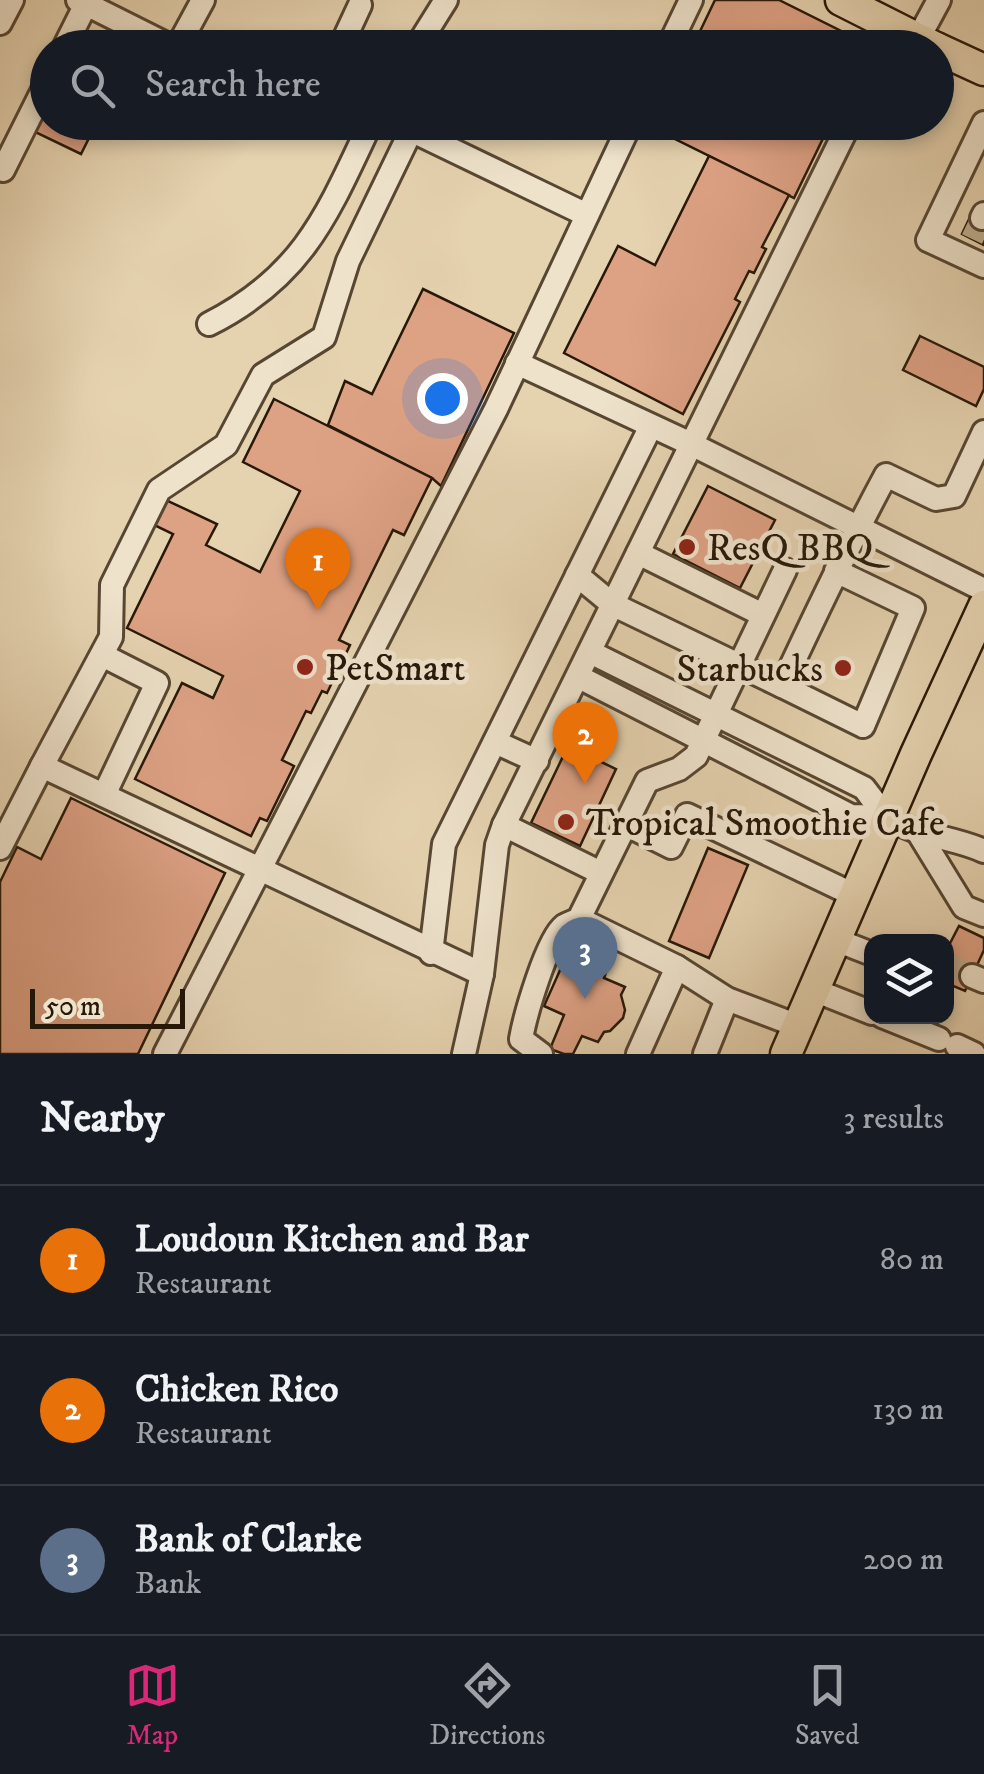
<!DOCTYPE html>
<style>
:root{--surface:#171b24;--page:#20242c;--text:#f1f3f6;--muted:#9ea1a6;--line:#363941;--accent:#db2777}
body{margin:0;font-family:"IM FELL DW Pica",serif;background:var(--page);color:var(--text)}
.controls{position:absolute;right:30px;bottom:30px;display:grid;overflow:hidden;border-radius:20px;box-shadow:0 5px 15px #0003}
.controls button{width:90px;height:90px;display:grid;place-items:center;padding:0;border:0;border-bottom:2px solid var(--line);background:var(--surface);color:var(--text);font:50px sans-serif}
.scale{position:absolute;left:30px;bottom:25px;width:155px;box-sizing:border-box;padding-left:10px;border:5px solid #281808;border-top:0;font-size:28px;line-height:35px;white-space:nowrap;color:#281808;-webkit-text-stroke:8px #eee2cb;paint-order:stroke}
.you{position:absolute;left:442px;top:398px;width:35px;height:35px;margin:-25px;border:8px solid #fff;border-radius:50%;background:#1a73e8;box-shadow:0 0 0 15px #1a73e833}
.badge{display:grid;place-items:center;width:65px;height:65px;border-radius:50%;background:var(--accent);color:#fff;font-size:32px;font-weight:700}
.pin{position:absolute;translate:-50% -82px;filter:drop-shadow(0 2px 5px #0008)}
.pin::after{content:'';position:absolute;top:52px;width:35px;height:30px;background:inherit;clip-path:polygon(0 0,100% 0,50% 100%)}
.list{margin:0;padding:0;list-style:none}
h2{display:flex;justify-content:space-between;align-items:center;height:130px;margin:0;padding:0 40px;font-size:42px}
h2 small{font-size:32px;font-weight:400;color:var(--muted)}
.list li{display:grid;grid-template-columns:65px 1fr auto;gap:30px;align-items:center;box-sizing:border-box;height:150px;padding:0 40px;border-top:2px solid var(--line)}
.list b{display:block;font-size:38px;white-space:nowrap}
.list p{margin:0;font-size:32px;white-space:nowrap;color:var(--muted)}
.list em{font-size:32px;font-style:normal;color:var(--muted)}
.icon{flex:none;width:55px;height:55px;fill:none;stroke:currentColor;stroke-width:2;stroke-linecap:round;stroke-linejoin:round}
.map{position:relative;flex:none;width:984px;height:1054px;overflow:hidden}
.search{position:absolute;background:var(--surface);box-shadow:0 5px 15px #0003;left:30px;right:30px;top:30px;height:110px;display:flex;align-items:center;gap:25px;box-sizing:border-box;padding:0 35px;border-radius:55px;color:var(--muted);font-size:38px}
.sheet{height:580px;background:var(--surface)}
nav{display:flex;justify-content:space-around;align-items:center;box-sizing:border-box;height:140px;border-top:2px solid var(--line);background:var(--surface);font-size:28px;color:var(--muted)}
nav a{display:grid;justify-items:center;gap:5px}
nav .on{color:var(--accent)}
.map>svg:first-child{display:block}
.building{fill:#dda184;stroke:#281808;stroke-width:2.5}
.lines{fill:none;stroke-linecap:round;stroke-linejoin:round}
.minor-tunnel{stroke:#bfad8e;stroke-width:22;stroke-dasharray:22 11;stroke-linecap:butt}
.minor-casing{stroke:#574632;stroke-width:28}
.major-casing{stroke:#281808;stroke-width:35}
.minor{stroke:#eee2cb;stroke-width:22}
.major{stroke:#e5d2af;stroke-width:30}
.poi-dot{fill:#8f2418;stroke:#eee2cb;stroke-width:4}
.labels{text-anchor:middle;stroke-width:9;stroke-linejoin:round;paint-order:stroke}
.poi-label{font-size:38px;fill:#281808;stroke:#eee2cb;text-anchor:start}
</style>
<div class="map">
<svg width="984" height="1054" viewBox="0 0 984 1054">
<rect width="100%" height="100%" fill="#e5d2af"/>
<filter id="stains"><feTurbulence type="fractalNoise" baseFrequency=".002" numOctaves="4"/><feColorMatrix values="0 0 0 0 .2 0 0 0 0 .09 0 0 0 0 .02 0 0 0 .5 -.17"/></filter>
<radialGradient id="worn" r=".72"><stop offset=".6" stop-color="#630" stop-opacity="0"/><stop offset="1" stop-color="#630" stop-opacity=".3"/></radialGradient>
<g class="building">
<path d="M715,0H779L869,45L868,48H692Z"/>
<path d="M48,101V122H97L81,154L33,131Z"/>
<path d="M655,122H831L794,198L653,128Z"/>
<path d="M709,156L789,195L762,247L766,249L754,273L749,271L735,299L740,302L683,414L564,353L618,246L655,265Z"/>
<path d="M972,213L984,219V245L962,234Z"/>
<path d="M423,289L514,333L441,486L432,478L328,425L345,381L372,394Z"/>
<path d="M920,336L984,367V389L976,406L903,370Z"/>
<path d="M274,399L432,478L404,535L393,530L339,640L350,645L327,693L322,691L311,713L306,711L282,760L294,766L267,821L260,818L251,836L135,779L182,683L213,698L223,676L127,628L173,534L152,524L166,500L217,524L206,545L260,572L300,491L243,462Z"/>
<path d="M708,486L775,520L740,588L673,554Z"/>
<path d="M568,746L616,769L580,846L531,823Z"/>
<path d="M71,798L225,873L138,1054H0V882L17,847L41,859Z"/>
<path d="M708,848L748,865L709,958L669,941Z"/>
<path d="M959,926L984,938V950L965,991L946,983V951Z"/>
<path d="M573,941L612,956L604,978L625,987L621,995L625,1010L623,1018L610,1031L604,1032L598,1042L582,1036L573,1054H564L550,1049L564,1015L544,1006Z"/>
</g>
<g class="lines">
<g class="minor-tunnel">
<path d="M972,239L982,218"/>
<path d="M946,963L972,976"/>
</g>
<defs>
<g id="minor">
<path d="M78,0L174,48"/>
<path d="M0,23L12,0"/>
<path d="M918,39L939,0"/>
<path d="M64,48L86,4"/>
<path d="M177,48L203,0"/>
<path d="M340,48L360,5"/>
<path d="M416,48L446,0"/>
<path d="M668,48L691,0"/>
<path d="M887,48L897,28"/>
<path d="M394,122L587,215"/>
<path d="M984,123L928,240L984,266"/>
<path d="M411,131L348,261L324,337L263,375L226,445L159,490L112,585L111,637L42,766L482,974"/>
<path d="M0,168L3,170L48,80"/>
<path d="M982,218L984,214"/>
<path d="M209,324C304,276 328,213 371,122"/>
<path d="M517,363L691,444L984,590"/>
<path d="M638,553L763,615"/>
<path d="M836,571L913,608L863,726L782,686C815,615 849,544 886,475L936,499L954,496L984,432"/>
<path d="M577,575L612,604L782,686"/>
<path d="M590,652L864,788C872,798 880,812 891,819C919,837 954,837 984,851"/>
<path d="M102,655L157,683L104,795"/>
<path d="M579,677L851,816L888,817"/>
<path d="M495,742L537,761"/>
<path d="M625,824L671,847L687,815L854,895"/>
<path d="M504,825L601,873"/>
<path d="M918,832L964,907L984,915"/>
<path d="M0,848L42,766"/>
<path d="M579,919L677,967L638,1054"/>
<path d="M836,940L872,954"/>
<path d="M431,953L444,844L651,426"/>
<path d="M677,967L727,999L798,1026"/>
<path d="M972,976L984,981"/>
<path d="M814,990L872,1013"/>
<path d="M882,1016L939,1039"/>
<path d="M957,1046L974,1054"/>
<path d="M165,1054L496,409L631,122"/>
<path d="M464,1054L482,974L497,845L504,825L850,122"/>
<path d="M541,1054L521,1039C525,1016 547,939 564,926C569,923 574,922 579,919L647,781L679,769L696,756L785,570"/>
<path d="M705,1054L727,999"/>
</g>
<g id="major">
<path d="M841,0L936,48"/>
<path d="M936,48L984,70"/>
<path d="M786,1054L916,754L984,606"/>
</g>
</defs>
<use href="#minor" class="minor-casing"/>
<use href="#major" class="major-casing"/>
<use href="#minor" class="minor"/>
<use href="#major" class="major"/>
</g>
<g class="poi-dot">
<circle cx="687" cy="547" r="10"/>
<circle cx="305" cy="667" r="10"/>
<circle cx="843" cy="668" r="10"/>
<circle cx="566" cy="822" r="10"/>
</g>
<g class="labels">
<g class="poi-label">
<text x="707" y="560">ResQ BBQ</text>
<text x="325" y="680">PetSmart</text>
<text x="823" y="681" text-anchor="end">Starbucks</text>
<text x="586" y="835">Tropical Smoothie Cafe</text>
</g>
</g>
<rect width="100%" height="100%" filter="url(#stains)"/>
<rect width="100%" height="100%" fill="url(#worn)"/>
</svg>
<div class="controls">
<button><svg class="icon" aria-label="layers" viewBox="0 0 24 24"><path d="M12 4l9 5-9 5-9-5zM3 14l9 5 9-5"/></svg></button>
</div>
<div class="scale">50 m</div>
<div class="you"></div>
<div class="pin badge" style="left:318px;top:610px;background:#e8710a">1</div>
<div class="pin badge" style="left:585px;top:784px;background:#e8710a">2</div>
<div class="pin badge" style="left:585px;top:999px;background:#5c6f8a">3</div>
<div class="search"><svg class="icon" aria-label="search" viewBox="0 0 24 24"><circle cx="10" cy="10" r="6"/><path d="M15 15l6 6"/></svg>Search here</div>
</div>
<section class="sheet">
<h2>Nearby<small>3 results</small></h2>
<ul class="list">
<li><span class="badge" style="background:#e8710a">1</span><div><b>Loudoun Kitchen and Bar</b><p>Restaurant</p></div><em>80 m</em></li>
<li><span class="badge" style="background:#e8710a">2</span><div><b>Chicken Rico</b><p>Restaurant</p></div><em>130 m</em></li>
<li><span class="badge" style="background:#5c6f8a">3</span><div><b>Bank of Clarke</b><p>Bank</p></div><em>200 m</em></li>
</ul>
</section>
<nav>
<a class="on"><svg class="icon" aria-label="map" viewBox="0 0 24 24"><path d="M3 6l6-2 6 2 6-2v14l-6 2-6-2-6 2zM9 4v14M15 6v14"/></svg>Map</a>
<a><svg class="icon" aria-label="directions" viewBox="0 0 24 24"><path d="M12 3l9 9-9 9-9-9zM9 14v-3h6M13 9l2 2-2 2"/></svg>Directions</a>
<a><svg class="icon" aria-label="saved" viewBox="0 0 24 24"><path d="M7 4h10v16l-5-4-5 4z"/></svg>Saved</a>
</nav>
